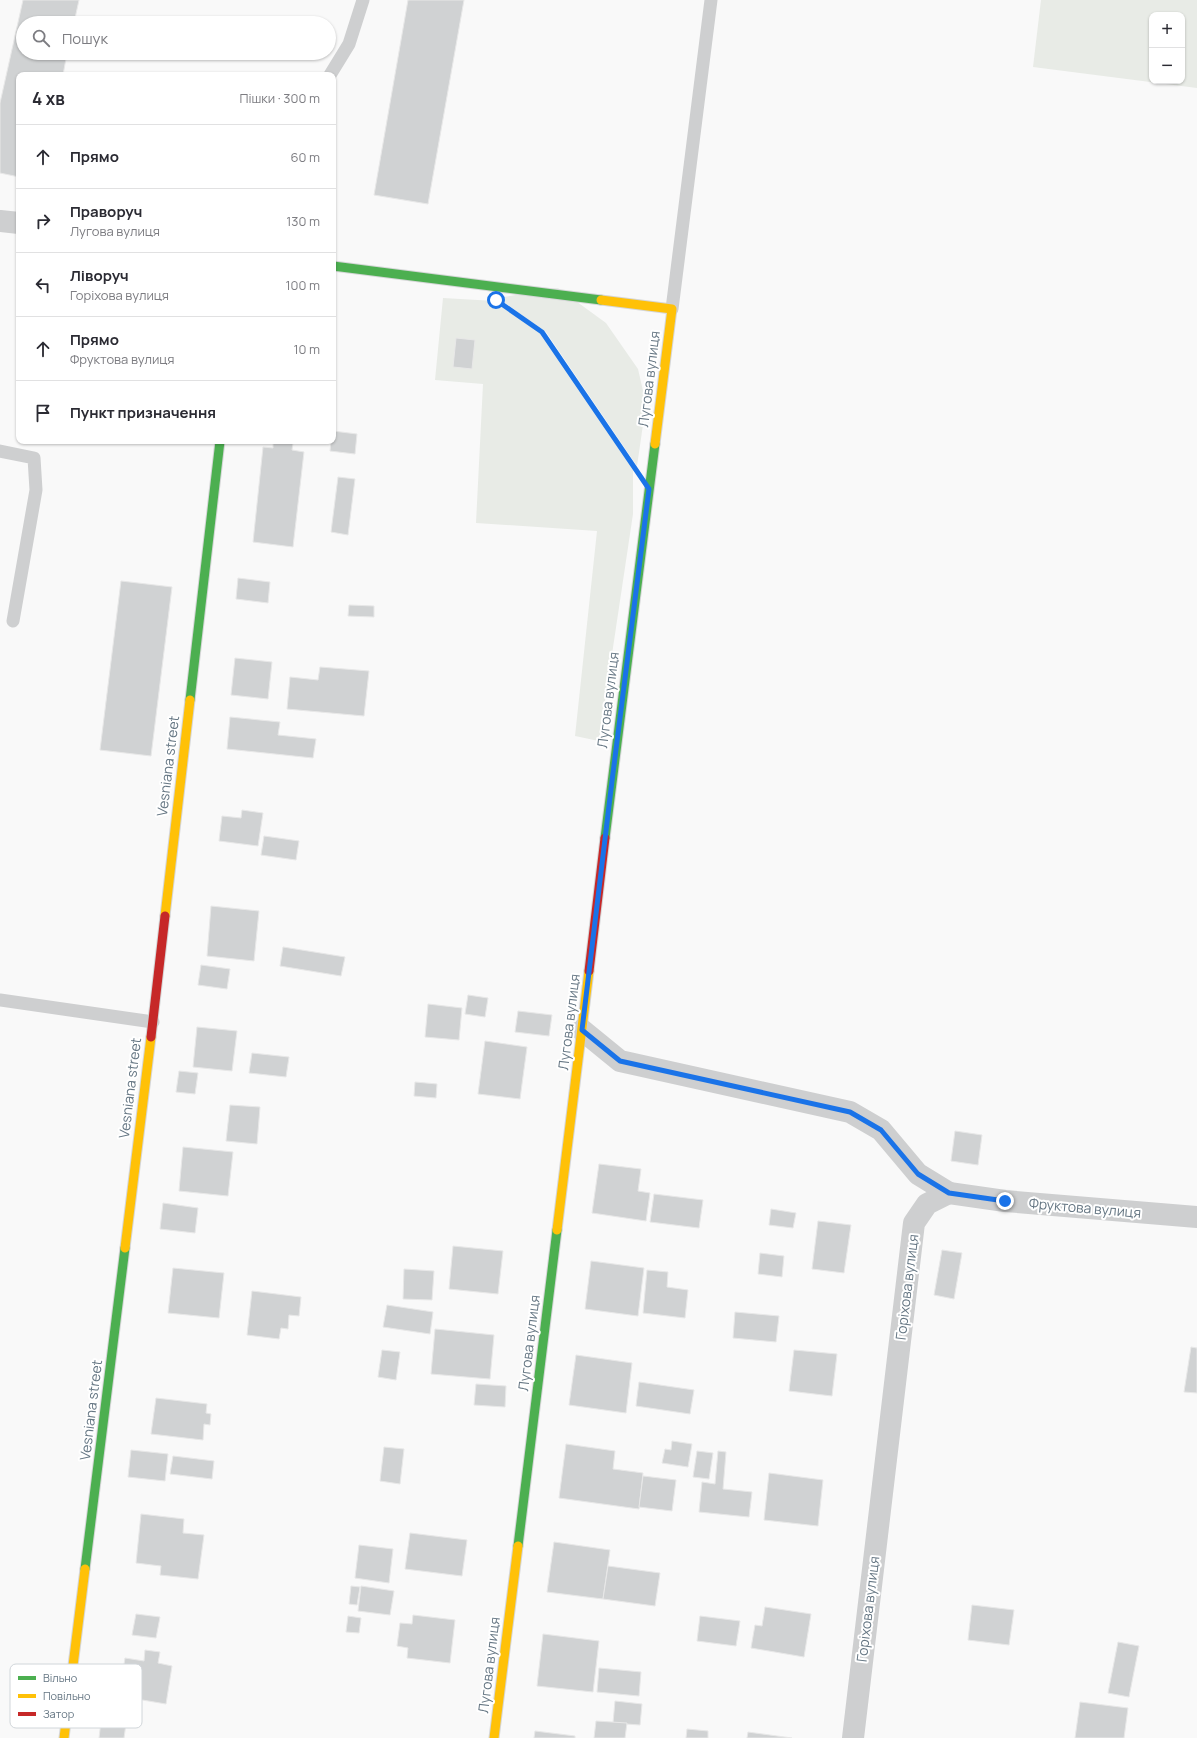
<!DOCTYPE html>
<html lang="uk">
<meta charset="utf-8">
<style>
:root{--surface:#fff;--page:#f2f2f3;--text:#2b2b33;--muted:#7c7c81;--line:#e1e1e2}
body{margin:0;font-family:Manrope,sans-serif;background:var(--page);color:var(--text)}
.controls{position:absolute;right:12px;top:12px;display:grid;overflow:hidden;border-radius:8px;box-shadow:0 1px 3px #0004}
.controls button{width:36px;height:36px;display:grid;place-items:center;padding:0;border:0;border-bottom:1px solid var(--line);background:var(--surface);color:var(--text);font:20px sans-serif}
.stop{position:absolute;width:12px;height:12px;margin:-9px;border:3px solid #1a73e8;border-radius:50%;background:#fff}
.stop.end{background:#1a73e8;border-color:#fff;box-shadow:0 1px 4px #0008}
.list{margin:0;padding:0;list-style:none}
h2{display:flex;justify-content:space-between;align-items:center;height:52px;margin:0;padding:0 16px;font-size:17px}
h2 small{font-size:13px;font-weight:400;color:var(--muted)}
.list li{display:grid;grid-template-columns:26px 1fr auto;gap:12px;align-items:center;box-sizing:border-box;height:64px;padding:0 16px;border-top:1px solid var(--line)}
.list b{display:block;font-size:15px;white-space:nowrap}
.list p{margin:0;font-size:13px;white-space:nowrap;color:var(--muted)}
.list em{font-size:13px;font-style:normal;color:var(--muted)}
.icon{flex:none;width:22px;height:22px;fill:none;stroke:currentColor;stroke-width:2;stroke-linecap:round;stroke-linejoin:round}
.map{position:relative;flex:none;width:1197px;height:1738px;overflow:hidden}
.search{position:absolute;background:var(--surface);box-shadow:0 1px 3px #0004;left:16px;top:16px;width:320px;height:44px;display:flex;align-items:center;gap:10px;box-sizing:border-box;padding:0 14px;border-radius:22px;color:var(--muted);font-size:15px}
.panel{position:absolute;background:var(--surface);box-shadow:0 1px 3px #0004;left:16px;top:72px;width:320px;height:372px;border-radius:8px}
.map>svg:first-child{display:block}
.green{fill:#e8ebe6;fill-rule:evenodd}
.building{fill:#d0d2d3;stroke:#e8e8e8}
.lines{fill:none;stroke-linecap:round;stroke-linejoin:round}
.fast-casing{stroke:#d5d6d7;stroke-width:11}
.slow-casing{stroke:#d5d6d7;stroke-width:11}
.jam-casing{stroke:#d5d6d7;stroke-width:11}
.path{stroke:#cbcccd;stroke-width:2.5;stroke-dasharray:2 2;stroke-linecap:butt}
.lane{stroke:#cecfd0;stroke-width:13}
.street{stroke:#cecfd0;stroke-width:22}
.fast{stroke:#4caf50;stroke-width:9}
.slow{stroke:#ffc107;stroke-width:9}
.jam{stroke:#c62828;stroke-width:9}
.route{stroke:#1a73e8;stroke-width:5}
.labels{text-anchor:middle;stroke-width:4;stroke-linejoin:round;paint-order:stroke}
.street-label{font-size:14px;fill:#657683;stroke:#fff}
.key{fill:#fff;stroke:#d1d6da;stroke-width:1}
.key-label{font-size:11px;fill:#657683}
</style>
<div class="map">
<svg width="1197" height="1738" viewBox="0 0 1197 1738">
<rect width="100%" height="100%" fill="#f9f9f9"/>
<g class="green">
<path d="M1041,0H1197V88L1033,67ZM1152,15H1182V81H1152Z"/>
<path d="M558,288L606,323L638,369L646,404L637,466L546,332L498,298Z"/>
<path d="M443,298L495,301L542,333L633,470V514L599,741L575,736L597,531L476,523L483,384L435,380Z"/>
</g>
<g class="building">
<path d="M23,0H79L74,23H23V53H67L63,75H19V177L0,173V103Z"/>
<path d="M408,0H464L428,204L374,195Z"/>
<path d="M456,338L475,340L472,369L453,367Z"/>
<path d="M333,431L357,434L355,454L330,451L331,441H333Z"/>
<path d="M273,441L293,443L292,450L304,452L293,547L253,542L263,447L273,448Z"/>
<path d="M338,477L355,479L348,535L331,532Z"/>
<path d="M238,578L270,582L268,603L236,599Z"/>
<path d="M121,581L172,587L151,756L100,750Z"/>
<path d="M349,605L374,606V617L348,616Z"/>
<path d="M235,658L272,662L268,699L231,695Z"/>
<path d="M320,667L369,671L364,716L287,709L290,677L318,680Z"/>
<path d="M230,717L280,722L278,735L316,739L313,758L227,749Z"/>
<path d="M242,810L263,813L258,846L219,841L222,816L241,818Z"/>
<path d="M264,836L299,841L296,860L261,855Z"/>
<path d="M211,906L259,911L254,961L207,956Z"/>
<path d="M283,947L345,957L341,976L280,966Z"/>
<path d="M201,965L230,969L227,989L198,985Z"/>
<path d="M468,995L488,998L485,1017L465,1014Z"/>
<path d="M428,1004L462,1008L459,1040L425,1037Z"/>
<path d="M518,1011L552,1015L549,1036L515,1032Z"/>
<path d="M197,1027L237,1031L232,1071L193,1067Z"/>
<path d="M485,1041L527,1047L520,1099L478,1094Z"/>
<path d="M252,1053L289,1057L286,1077L249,1073Z"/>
<path d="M179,1071L198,1073L195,1094L176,1092Z"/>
<path d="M415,1082L437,1084L436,1098L414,1096Z"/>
<path d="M230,1105L260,1107L257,1144L226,1141Z"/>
<path d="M955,1131L982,1135L978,1165L951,1161Z"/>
<path d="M183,1147L233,1152L228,1196L179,1191Z"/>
<path d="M599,1164L641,1169L638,1191L650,1193L646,1221L592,1213Z"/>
<path d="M654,1194L703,1200L699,1228L650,1222Z"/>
<path d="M163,1203L198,1208L195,1233L160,1229Z"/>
<path d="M771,1209L796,1213L793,1228L769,1225Z"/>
<path d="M818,1221L851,1225L844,1273L812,1269Z"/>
<path d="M453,1246L503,1251L498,1294L449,1289Z"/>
<path d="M942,1250L962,1253L954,1299L934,1295Z"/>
<path d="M760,1253L784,1256L782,1277L758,1274Z"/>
<path d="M591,1261L644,1268L638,1316L585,1309Z"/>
<path d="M173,1268L224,1273L219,1318L168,1313Z"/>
<path d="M404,1269L434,1271L432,1300L403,1299Z"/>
<path d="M647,1270L668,1272L667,1287L688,1290L685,1318L643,1313Z"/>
<path d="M252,1291L301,1297L299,1316L289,1315L288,1329L281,1328L279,1339L247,1335Z"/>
<path d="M387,1305L433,1312L430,1334L383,1327Z"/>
<path d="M735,1312L779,1316L776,1342L733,1338Z"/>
<path d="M435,1329L494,1335L490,1379L431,1374Z"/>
<path d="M1191,1347L1197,1348V1393L1184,1392Z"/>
<path d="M382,1350L400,1352L396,1380L378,1377Z"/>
<path d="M794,1350L837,1354L832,1396L789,1391Z"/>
<path d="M576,1355L632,1363L626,1413L569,1405Z"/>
<path d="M639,1382L694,1390L690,1414L636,1406Z"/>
<path d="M476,1384L506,1386L505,1407L474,1405Z"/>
<path d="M156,1398L207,1404L206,1413L211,1414L210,1425L204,1424L203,1440L151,1434Z"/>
<path d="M672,1441L692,1444L688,1467L662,1463L665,1449L671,1450Z"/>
<path d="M566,1444L615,1451L613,1469L643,1473L639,1509L559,1498Z"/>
<path d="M384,1447L404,1449L400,1484L380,1481Z"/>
<path d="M131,1450L168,1454L165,1481L128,1477Z"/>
<path d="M697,1451L713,1453L709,1479L693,1477Z"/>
<path d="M718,1451L726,1452L723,1489L752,1492L749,1517L699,1512L702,1482L715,1484Z"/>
<path d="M173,1456L214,1461L212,1479L170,1474Z"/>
<path d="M769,1473L823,1480L818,1526L764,1520Z"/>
<path d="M643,1476L676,1480L672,1511L639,1507Z"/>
<path d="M141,1514L184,1519L183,1533L204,1535L198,1579L160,1575L161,1566L136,1563Z"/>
<path d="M410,1533L467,1540L462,1576L405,1569Z"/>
<path d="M554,1542L610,1550L603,1599L547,1592Z"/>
<path d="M359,1545L393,1549L389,1583L355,1578Z"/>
<path d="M608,1566L660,1573L655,1606L603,1599Z"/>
<path d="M351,1586L360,1587L357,1605L349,1604Z"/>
<path d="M361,1586L394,1591L390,1615L358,1611Z"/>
<path d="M972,1605L1014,1610L1009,1645L968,1640Z"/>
<path d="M765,1607L811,1614L804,1657L751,1648L755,1625L762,1626Z"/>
<path d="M136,1614L160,1617L156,1638L132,1635Z"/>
<path d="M413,1615L455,1620L450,1663L407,1658L408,1648L397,1646L400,1623L412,1624Z"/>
<path d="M348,1616L361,1618L359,1633L346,1632Z"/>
<path d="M700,1616L740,1621L736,1646L697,1641Z"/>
<path d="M543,1634L599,1641L593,1692L537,1686Z"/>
<path d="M1118,1642L1139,1646L1129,1697L1108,1693Z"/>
<path d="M145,1650L160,1652L158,1663L172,1666L166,1704L119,1696L125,1658L144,1661Z"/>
<path d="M599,1668L641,1672L639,1696L597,1692Z"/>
<path d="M615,1701L642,1704L640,1725L613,1723Z"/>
<path d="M1080,1702L1128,1708L1124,1738H1075Z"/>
<path d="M101,1721L126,1724L124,1738H99Z"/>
<path d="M596,1721L627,1723L625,1738H594Z"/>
<path d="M687,1729L708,1731V1738H686Z"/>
<path d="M535,1731L575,1736V1738H534Z"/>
<path d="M748,1732L792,1738H747Z"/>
</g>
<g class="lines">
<defs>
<g id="fast">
<path d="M333,266L601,300"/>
<path d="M190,700L220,441"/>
<path d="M605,838L655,444"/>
<path d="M518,1546L557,1230"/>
<path d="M85,1569L125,1248"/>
</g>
<g id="slow">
<path d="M601,300L672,309L655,444"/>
<path d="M165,916L190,700"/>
<path d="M557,1230L589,971"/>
<path d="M125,1248L151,1037"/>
<path d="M64,1738L85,1569"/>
<path d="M494,1738L518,1546"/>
</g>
<g id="jam">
<path d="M589,971L605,838"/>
<path d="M151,1037L165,916"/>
</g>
</defs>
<use href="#fast" class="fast-casing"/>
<use href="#slow" class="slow-casing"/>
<use href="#jam" class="jam-casing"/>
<path class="path" d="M521,317L543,332L626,455"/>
<g class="lane">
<path d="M330,75L349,44L363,0"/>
<path d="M672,309L711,0"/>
<path d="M0,451L34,458L36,490L13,621"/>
<path d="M0,1000L153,1022"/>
</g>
<g class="street">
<path d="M0,221L19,223"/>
<path d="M582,1030L620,1061L850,1112L881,1130L918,1174L949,1193L927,1204L914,1223L853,1738"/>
<path d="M949,1193L1005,1201L1197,1217"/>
</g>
<use href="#fast" class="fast"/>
<use href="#slow" class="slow"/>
<use href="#jam" class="jam"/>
</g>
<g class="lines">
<path class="route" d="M496,300L542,332L649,489L612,781L582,1030L620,1061L850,1112L881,1130L918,1174L949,1193L1005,1201"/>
</g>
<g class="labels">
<g class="street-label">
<text transform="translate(649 379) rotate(-83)" y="5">Лугова вулиця</text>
<text transform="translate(608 700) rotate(-83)" y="5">Лугова вулиця</text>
<text transform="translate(168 766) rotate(-83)" y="5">Vesniana street</text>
<text transform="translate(569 1022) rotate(-83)" y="5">Лугова вулиця</text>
<text transform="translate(130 1088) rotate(-83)" y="5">Vesniana street</text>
<text transform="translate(1085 1208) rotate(5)" y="5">Фруктова вулиця</text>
<text transform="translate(907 1287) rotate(-83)" y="5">Горіхова вулиця</text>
<text transform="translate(529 1343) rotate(-83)" y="5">Лугова вулиця</text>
<text transform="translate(91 1410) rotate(-83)" y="5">Vesniana street</text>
<text transform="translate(868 1609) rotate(-83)" y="5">Горіхова вулиця</text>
<text transform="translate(489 1665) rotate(-83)" y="5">Лугова вулиця</text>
</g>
</g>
<rect x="10" y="1664" width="132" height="64" rx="6" class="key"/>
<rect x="18" y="1676" width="18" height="4" fill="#4caf50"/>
<rect x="18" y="1694" width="18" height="4" fill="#ffc107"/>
<rect x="18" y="1712" width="18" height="4" fill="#c62828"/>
<g class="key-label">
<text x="43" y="1682">Вільно</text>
<text x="43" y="1700">Повільно</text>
<text x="43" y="1718">Затор</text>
</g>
</svg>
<div class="controls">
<button>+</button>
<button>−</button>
</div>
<div class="stop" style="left:496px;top:300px"></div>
<div class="stop end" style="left:1005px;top:1201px"></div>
<div class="search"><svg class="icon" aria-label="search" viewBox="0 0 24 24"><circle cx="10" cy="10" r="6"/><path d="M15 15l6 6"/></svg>Пошук</div>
<section class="panel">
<h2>4 хв<small>Пішки · 300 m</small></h2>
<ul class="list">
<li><svg class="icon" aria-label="ahead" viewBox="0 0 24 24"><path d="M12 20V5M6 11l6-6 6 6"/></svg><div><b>Прямо</b></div><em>60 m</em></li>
<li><svg class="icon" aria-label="right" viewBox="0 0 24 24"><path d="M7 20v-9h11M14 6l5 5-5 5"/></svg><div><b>Праворуч</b><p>Лугова вулиця</p></div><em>130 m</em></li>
<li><svg class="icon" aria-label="left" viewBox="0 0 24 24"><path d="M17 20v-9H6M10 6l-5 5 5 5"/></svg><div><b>Ліворуч</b><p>Горіхова вулиця</p></div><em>100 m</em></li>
<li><svg class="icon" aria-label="ahead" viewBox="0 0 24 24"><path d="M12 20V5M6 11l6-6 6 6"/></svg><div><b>Прямо</b><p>Фруктова вулиця</p></div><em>10 m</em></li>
<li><svg class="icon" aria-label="arrive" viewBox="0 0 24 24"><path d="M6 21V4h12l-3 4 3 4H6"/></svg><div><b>Пункт призначення</b></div></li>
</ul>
</section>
</div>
